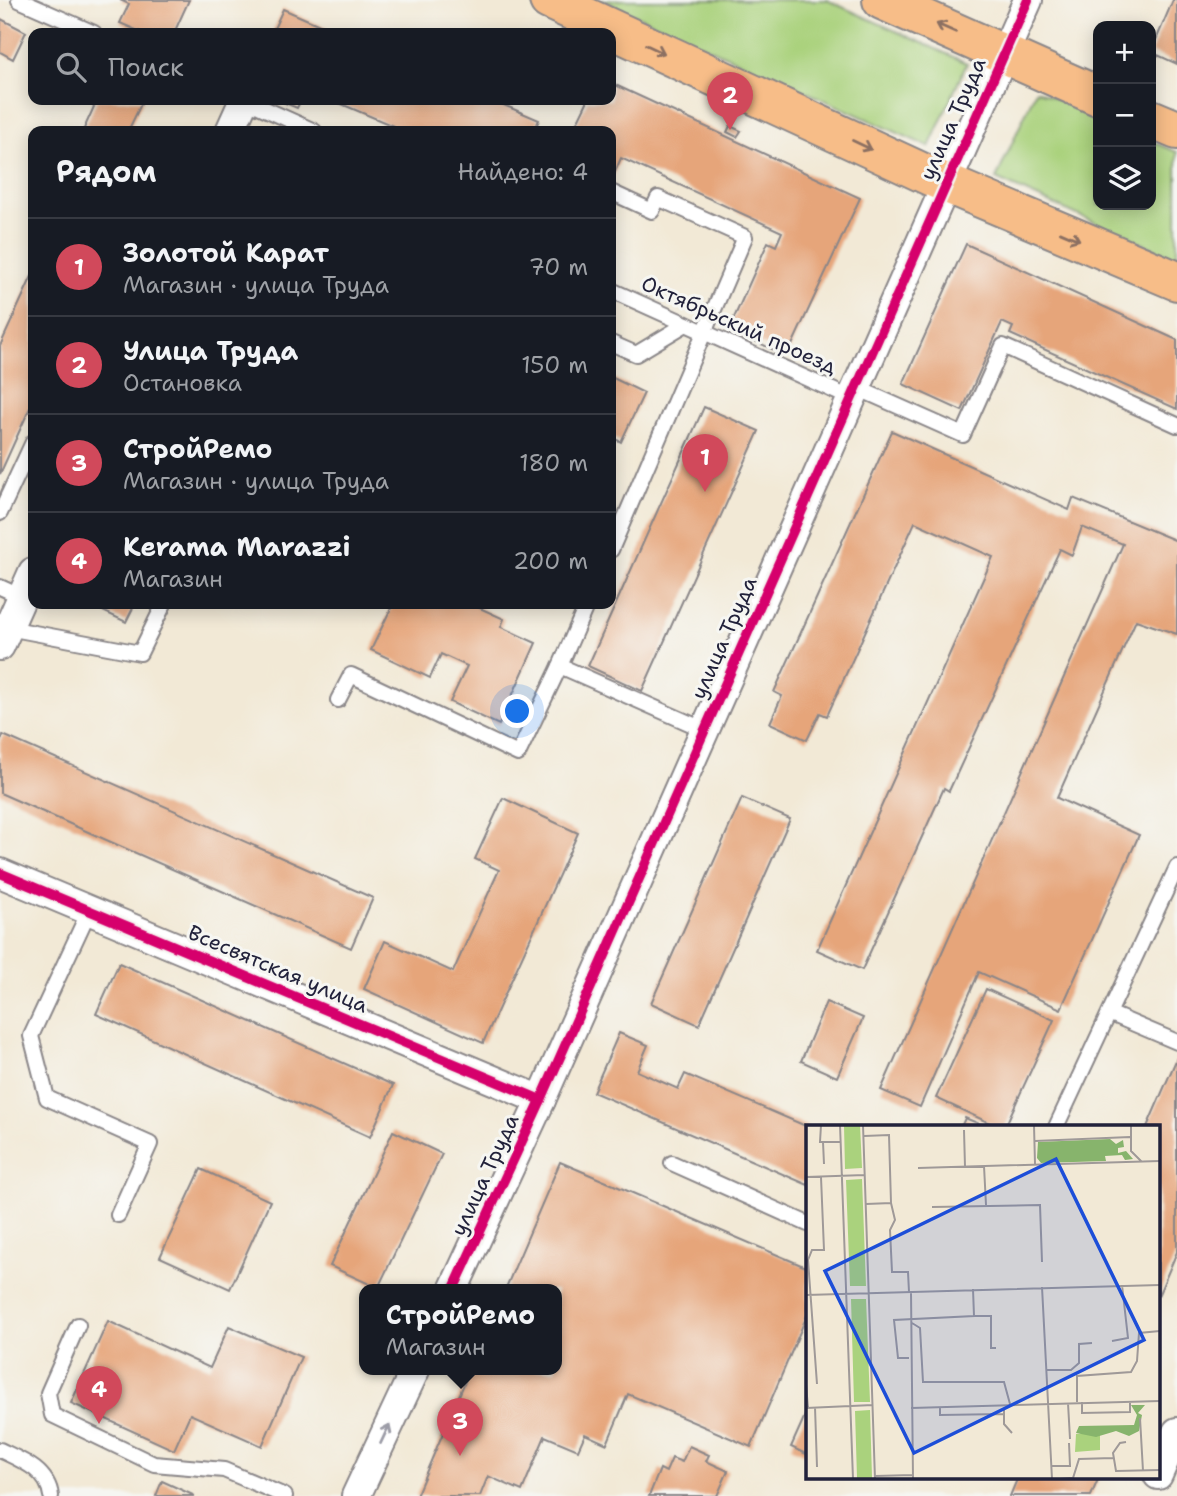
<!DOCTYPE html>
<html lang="ru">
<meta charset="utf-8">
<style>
:root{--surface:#171b24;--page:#20242c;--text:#f1f3f6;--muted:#9ea1a6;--line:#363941;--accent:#d1495b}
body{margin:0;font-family:"Shantell Sans",sans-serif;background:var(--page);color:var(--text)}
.controls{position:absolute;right:21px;top:21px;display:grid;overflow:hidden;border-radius:14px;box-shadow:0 4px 18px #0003}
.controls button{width:63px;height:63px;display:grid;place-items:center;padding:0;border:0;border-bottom:2px solid var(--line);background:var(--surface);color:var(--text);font:35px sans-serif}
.you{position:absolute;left:518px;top:712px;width:24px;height:24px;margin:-18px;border:5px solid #fff;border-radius:50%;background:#1a73e8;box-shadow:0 0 0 10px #1a73e833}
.badge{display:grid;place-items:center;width:46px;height:46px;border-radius:50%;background:var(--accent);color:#fff;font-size:23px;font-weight:700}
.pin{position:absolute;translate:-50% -58px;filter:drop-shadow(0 2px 4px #0008)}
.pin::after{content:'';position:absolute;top:37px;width:24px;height:21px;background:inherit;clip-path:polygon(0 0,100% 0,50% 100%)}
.popup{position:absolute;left:359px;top:1284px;width:203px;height:91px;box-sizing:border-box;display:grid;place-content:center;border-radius:14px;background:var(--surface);filter:drop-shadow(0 2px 5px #0005);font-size:23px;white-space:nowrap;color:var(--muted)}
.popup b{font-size:26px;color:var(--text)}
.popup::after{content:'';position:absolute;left:50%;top:100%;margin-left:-14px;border:14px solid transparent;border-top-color:var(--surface)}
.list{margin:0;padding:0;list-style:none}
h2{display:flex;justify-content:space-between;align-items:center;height:91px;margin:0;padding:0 28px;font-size:30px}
h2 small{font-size:23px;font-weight:400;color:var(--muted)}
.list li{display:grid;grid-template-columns:46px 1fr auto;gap:21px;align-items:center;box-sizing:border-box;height:98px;padding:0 28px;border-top:2px solid var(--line)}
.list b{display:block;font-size:26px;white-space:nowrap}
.list p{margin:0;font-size:23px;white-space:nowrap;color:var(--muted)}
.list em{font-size:23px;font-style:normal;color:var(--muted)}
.icon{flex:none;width:38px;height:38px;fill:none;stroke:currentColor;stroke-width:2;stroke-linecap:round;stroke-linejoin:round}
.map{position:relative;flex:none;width:1177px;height:1496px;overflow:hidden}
.search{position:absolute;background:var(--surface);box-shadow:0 4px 18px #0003;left:28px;top:28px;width:588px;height:77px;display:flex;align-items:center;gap:18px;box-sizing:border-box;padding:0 24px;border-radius:14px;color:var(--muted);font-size:26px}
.panel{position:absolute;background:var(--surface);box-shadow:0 4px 18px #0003;left:28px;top:126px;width:588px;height:483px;border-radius:14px}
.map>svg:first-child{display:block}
.green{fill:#aad27d;stroke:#667a5c;stroke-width:2}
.building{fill:#e6a57a}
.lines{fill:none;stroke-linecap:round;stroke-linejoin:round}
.service-casing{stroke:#8a8688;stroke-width:18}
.minor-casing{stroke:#8a8688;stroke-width:32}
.primary-casing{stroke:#8a8688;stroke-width:42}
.service{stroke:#fff;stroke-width:14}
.minor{stroke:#fff;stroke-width:28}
.primary{stroke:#f7bd88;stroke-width:38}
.cycleway-casing{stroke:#f6f6f2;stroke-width:15}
.cycleway{stroke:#d6006c;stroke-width:10}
.oneway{stroke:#8c7062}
.oneway2{stroke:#9c9ca7}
.labels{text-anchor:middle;stroke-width:6;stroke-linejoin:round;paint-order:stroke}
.street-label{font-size:21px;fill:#22223b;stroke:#f6f6f2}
.inset-road{fill:none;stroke:#9f9998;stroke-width:2}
.view{fill:#1d4ed8;fill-opacity:0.15;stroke:#1d4ed8;stroke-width:3.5}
.inset-edge{fill:none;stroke:#22223b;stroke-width:3.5}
</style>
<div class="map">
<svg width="1177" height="1496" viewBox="0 0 1177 1496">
<rect width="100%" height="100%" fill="#f6f6f2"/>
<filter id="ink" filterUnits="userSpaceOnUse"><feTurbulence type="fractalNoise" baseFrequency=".0143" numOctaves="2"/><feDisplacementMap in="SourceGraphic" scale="14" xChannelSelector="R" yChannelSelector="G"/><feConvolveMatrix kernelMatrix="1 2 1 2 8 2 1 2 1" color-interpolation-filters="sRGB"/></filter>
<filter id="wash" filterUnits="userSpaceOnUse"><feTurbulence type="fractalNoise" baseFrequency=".00686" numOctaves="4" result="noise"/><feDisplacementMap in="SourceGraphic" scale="28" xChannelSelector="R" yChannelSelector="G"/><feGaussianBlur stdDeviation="1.57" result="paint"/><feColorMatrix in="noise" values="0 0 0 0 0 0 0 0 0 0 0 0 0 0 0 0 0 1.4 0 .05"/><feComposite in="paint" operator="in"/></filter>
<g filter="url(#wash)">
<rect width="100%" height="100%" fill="#f2e9d6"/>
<g class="green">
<path d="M602,0H827L967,63L929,147Z"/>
<path d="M1036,90L1098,117V205H1151V141L1177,152V259L996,179Z"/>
</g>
<g id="blocks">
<g class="building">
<path d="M120,0H189L174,33H143L120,23L129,4Z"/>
<path d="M1173,0H1177V64L1151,52Z"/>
<path d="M283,9L338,33H272Z"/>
<path d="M1,19L26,32L13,59L0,52Z"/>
<path d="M611,83L860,198L787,356L729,329L768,242L776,246L782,232L621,158L611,181V131H573L588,100H611Z"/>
<path d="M97,100H143L128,131H83Z"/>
<path d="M278,100H301L297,108Z"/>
<path d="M332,100H492L539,120L534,131H405Z"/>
<path d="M730,126L741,131L737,137L727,132Z"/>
<path d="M966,244L1177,340V409L1010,334L1013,327L1002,322L962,411L903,384Z"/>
<path d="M33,274V401L0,474V346Z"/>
<path d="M611,377L644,393L621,442L611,437Z"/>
<path d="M704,407L759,431L642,691L588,666Z"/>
<path d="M892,431L1069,510L1073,498L1177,541V634L1136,620L1057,798L1139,835L1061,1009L979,972L920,1107L881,1090L1123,544L1082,527L1072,555L1060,549L949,791L944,788L862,970L817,950L993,557L915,522L827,716L820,713L807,740L770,723L782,696L774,692Z"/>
<path d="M88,604H135L126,622Z"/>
<path d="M393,604H471L504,619L501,627L536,643L499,725L450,702L467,666L441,654L430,678L371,650Z"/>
<path d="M3,735L373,898L351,948L0,793V743Z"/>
<path d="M503,798L578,833L483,1043L364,989L385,941L453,972L499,870L475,859Z"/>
<path d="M742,798L790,819L699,1025L651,1003Z"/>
<path d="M119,963L393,1085L370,1137L96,1014Z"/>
<path d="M986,989L1054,1020L1005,1127H998L936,1098Z"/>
<path d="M826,1002L863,1018L837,1077L801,1061Z"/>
<path d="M619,1033L648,1045L637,1071L678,1089L685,1074L808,1127V1185L593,1092Z"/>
<path d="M1177,1058V1252L1158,1296V1127H1147Z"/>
<path d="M965,1118L987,1127H961Z"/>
<path d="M393,1131L442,1154L378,1288L330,1266Z"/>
<path d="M560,1162L808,1268V1313L751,1447L628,1394L607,1444L585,1434L578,1450L545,1436L522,1491L488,1476L480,1496H416L470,1370H556V1290H505Z"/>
<path d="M201,1169L270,1201L230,1289L160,1257Z"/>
<path d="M108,1321L210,1368L229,1326L301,1357L262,1446L190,1414L174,1450L71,1403Z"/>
<path d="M808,1409V1455L791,1447Z"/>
<path d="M689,1446L709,1455L706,1461L728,1471L717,1496H649L660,1469L666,1472L672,1458L682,1462Z"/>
<path d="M1018,1477H1099L1091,1496H1010Z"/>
<path d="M162,1481L195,1496H156Z"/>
</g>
</g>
</g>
<g filter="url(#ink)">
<use href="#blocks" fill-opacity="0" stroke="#8a8688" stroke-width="2"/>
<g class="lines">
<defs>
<g id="service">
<path d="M19,0L94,33"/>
<path d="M245,100L314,131"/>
<path d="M611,192L652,211L658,198L745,237L611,550"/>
<path d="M611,290L850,398"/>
<path d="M611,343L636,354L686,324"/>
<path d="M855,387L963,435L1003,346L1177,425"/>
<path d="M0,513L33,442"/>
<path d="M0,587L22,597"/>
<path d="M587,604L560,666L705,730"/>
<path d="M8,628L140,653L164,604"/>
<path d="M338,700L351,675L518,754L560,666"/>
<path d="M89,911L31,1036L47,1098L150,1144L118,1215"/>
<path d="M1111,1014L1177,1042"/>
<path d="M1056,1127L1177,867"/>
<path d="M672,1163L808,1224"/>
<path d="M78,1325L48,1393L52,1415L154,1464L224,1470L285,1496"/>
<path d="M0,1450C21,1460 48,1470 51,1496"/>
</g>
<g id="minor">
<path d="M230,131L244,100"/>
<path d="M0,646L33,572"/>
<path d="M0,873L541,1100"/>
<path d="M453,1290L541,1100L1028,0"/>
<path d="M1158,1475L1177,1432"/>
<path d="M356,1496L415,1370"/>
</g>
<g id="primary">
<path d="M549,0L945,183L1177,281"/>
<path d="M882,0L1098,96"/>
<path d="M1151,119L1177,130"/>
</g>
</defs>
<use href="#service" class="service-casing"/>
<use href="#minor" class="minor-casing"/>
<use href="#primary" class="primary-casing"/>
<use href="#service" class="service"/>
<use href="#minor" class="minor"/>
<use href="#primary" class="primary"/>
<defs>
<g id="cycleway">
<path d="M0,873L541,1100"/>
<path d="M453,1290L541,1100L1028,0"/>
</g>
</defs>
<use href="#cycleway" class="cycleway-casing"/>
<use href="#cycleway" class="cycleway"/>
</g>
<defs><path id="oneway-shaft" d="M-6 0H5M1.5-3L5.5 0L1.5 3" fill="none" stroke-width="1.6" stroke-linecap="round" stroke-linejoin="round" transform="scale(1.75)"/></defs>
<g class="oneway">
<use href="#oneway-shaft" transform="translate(946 28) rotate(-156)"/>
<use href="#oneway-shaft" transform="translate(655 49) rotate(25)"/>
<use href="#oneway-shaft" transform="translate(862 145) rotate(25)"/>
<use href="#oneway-shaft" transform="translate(1070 236) rotate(23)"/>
</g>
<use class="oneway2" href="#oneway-shaft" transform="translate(385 1434) rotate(-65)"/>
</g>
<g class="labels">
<g class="street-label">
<text transform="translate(953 119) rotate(-66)" y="7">улица Труда</text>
<text transform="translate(739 325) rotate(24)" y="7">Октябрьский проезд</text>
<text transform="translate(724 638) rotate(-66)" y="7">улица Труда</text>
<text transform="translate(278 969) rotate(23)" y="7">Всесвятская улица</text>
<text transform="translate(485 1175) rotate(-65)" y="7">улица Труда</text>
</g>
</g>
<g transform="translate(806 1125)">
<rect width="354" height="354" fill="#f2e9d6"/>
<path d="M38,0H54L56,43L39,44ZM56,54L60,161H44L40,55ZM45,174H60L64,277H48ZM64,285L66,353H51L49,286ZM270,309H294V325L269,327Z" fill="#aad27d"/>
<path d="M304,14L310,19L317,15L318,22L312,23V28L320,26L327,34L319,35L316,30L299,31L300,36L235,38L231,33L232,17ZM325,280H339L332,288L336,290L333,306L323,311L310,306L290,312L270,308L273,301L328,300L331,290Z" fill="#87b46c"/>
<path class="inset-road" d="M15,0L14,17H35M34,0L47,354M57,0L69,354M228,0L229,39M325,0V26L335,36M158,5L159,42M58,11L83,10L85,78L60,79M229,16L324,12M17,17L18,39M178,41L180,80M112,43L354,36M0,52L59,50M85,78L89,95L84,105L86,147H102L103,167M126,82L234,80L236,137M236,162L246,354M105,167L107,354M0,170L354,160M168,191H185V223H190M106,198L114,203L117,257H198L204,279M306,216L322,213L316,160M103,233H92L88,195L168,191L167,164M241,245H265L273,238V219L286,218M0,259L2,283M11,259L2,135L6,125H18L15,52M271,277V251L325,247L331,236L333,208L354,206M276,277V288L324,287V277M262,278L264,314M9,282L11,342M134,282V290L198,289M0,283L67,280M105,283L354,276M198,285V299L206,308M334,293L337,346M320,317L314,318L307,328L310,346L354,345M246,341H264L263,318M69,351L107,350M254,354L267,353L273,334L307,333"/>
<path class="view" d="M250,34L338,215L108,328L19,146Z"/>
<rect width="354" height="354" class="inset-edge"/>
</g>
</svg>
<div class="controls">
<button>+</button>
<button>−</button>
<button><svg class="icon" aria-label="layers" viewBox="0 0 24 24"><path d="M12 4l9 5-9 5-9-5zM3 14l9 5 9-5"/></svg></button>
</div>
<div class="you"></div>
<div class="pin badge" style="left:705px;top:492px">1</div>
<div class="pin badge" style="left:730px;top:130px">2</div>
<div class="pin badge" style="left:460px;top:1456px">3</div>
<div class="popup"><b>СтройРемо</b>Магазин</div>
<div class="pin badge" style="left:99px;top:1424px">4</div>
<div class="search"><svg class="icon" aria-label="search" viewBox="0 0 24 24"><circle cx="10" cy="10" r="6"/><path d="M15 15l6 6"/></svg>Поиск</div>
<section class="panel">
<h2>Рядом<small>Найдено: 4</small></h2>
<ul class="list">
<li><span class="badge">1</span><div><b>Золотой Карат</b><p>Магазин · улица Труда</p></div><em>70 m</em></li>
<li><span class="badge">2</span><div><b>Улица Труда</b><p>Остановка</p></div><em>150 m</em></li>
<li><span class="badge">3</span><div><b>СтройРемо</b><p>Магазин · улица Труда</p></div><em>180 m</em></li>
<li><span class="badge">4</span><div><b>Kerama Marazzi</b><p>Магазин</p></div><em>200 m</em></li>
</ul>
</section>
</div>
